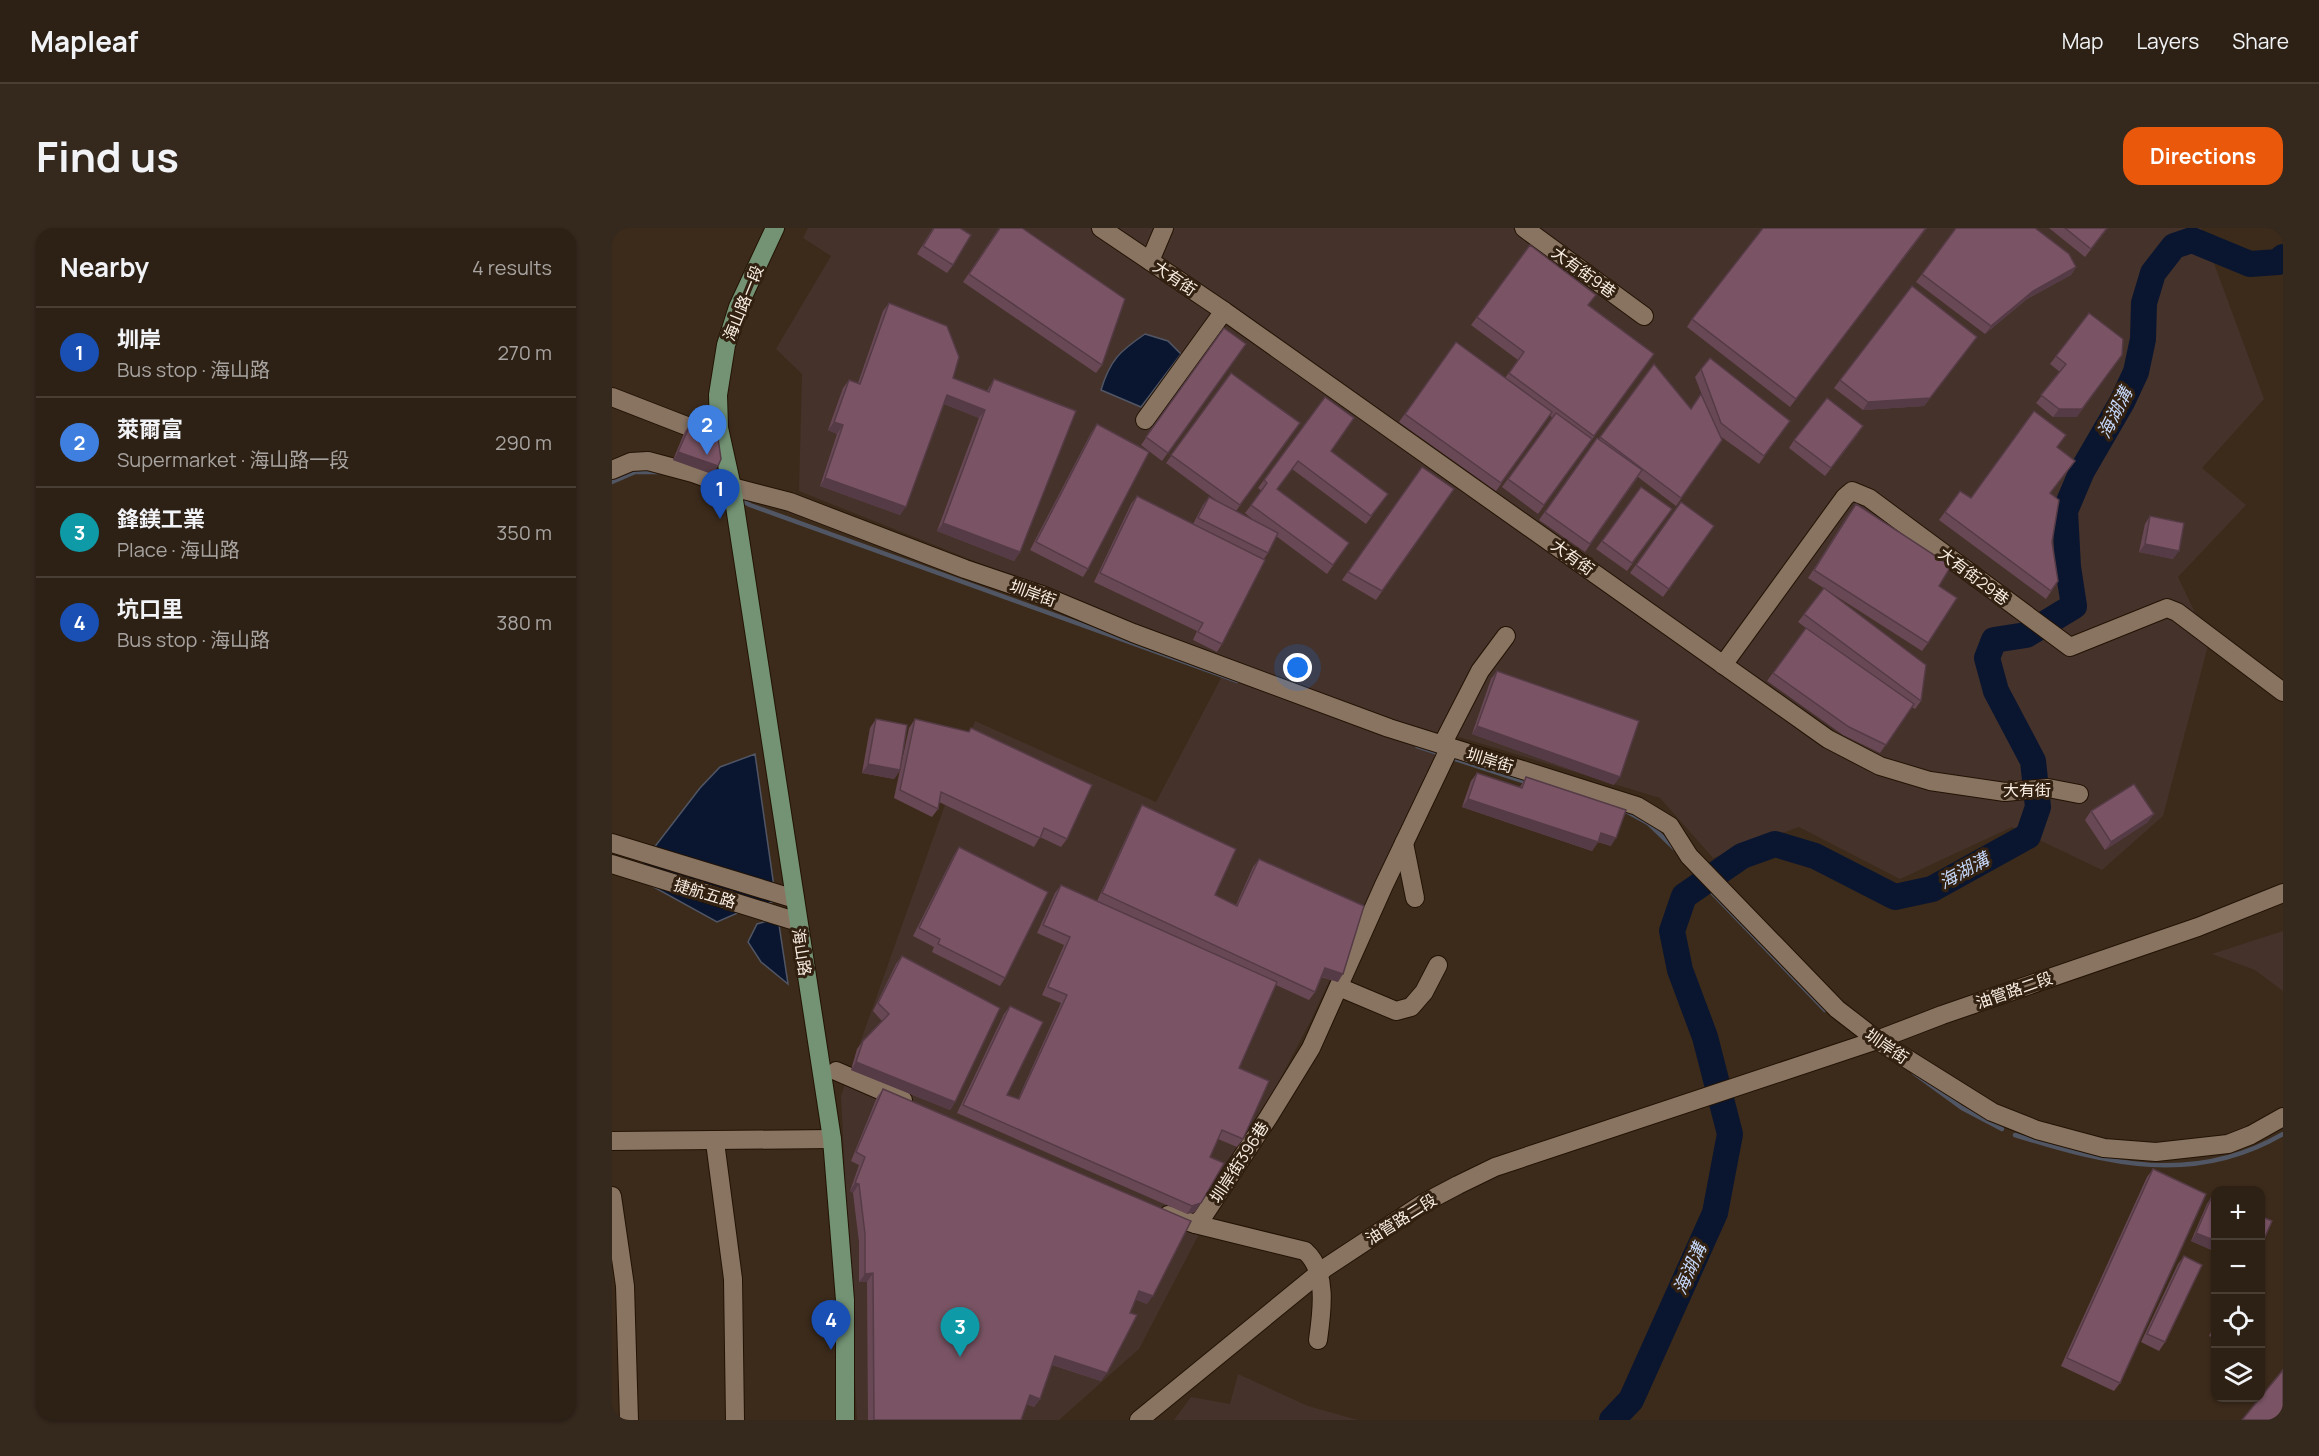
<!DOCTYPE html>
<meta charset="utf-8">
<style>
:root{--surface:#2d2014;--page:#35281d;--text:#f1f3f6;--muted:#a7a3a0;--line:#483e34;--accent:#ea580c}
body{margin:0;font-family:Manrope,"Noto Sans TC",sans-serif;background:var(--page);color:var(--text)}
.controls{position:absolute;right:18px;bottom:18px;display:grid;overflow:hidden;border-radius:12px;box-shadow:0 2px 4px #0004}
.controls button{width:54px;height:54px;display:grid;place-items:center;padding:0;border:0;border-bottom:2px solid var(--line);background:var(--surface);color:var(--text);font:30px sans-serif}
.you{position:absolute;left:686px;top:440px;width:21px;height:21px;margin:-15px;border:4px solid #fff;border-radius:50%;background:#1a73e8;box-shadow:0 0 0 9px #1a73e833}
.badge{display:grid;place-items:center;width:39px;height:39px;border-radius:50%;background:var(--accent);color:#fff;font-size:20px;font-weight:700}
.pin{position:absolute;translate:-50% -50px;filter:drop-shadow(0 2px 3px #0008)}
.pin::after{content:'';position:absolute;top:32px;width:21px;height:18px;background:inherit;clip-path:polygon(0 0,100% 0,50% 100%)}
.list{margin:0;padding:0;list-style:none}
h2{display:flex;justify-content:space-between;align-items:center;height:78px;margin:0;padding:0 24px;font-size:26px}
h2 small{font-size:20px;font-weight:400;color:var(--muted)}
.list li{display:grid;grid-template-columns:39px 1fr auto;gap:18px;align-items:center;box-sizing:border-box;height:90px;padding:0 24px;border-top:2px solid var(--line)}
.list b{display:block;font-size:22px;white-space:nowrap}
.list p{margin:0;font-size:20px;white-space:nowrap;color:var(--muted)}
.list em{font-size:20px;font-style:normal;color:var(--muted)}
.icon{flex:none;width:33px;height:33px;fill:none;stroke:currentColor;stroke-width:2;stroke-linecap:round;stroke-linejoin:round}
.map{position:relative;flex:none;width:1671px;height:1192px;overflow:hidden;border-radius:18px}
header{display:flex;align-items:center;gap:36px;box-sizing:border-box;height:84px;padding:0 30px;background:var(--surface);border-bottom:2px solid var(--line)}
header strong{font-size:28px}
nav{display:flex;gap:33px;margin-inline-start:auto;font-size:21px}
.intro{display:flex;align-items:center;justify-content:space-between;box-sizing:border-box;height:144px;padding:0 36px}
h1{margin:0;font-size:42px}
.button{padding:15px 27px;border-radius:18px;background:var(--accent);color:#fff;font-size:21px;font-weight:700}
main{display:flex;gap:36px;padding:0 36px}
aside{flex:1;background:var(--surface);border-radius:18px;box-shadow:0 2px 4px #0004}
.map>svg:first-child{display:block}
.industrial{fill:#45322b}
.water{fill:#0a1630;stroke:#515665;stroke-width:1.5}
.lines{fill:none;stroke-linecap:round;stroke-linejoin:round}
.stream{stroke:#515665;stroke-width:4.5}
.river{stroke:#0a1630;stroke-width:26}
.minor-casing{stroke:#231304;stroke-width:20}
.major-casing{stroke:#231304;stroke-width:20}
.minor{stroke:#897462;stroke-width:18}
.major{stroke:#739374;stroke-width:18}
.wall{fill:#694856}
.shaded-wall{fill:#553b46}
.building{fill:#7a5464;stroke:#553b46;stroke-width:1.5}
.labels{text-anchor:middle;stroke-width:6;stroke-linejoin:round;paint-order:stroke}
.street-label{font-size:16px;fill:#f8ede2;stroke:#322111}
.water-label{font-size:18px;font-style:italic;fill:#c5d7f9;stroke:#322111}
</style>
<header>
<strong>Mapleaf</strong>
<nav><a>Map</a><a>Layers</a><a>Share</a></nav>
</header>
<div class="intro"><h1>Find us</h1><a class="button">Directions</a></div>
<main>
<aside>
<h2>Nearby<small>4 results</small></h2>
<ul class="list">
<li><span class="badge" style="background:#1a4fb4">1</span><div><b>圳岸</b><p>Bus stop · 海山路</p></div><em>270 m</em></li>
<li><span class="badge" style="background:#3f7fe0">2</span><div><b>萊爾富</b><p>Supermarket · 海山路一段</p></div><em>290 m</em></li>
<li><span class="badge" style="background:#0f9aa8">3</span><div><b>鋒鎂工業</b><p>Place · 海山路</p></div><em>350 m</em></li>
<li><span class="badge" style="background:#1a4fb4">4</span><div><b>坑口里</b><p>Bus stop · 海山路</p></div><em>380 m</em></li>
</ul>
</aside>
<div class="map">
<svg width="1671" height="1192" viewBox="0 0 1671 1192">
<rect width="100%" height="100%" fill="#3c2b1b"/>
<g class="industrial">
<path d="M196,0H1589L1652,171L1590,240L1634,277L1566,349L1597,414L1551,588L1490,642L1400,599L1288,651L1187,599L1101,630L1048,570L834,505L698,794L527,1121L447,1192H245L229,868L363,493L544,574L617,435L187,263L190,146L164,121L219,28L191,10Z"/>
<path d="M1671,703V763L1643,742L1600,726Z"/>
<path d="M626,1146L696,1178L746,1192H562L579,1169L618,1176Z"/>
</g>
<g class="water">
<path d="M533,106L556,113L569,126L529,179L489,162C498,132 508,123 533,106Z"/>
<path d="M143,526L164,673L130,683L105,694L38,657L29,647L31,634L88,560L108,539Z"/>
<path d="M166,690L176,756L149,734L136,714L145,696Z"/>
</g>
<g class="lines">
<g class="stream">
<path d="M0,254L23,244H48"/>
<path d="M126,270L138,277L625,453"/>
<path d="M805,518L829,526"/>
<path d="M837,529L917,555"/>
<path d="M1014,583L1036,595L1062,620"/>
<path d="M1086,650L1213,782"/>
<path d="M1302,845L1350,880L1390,901"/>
<path d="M1403,907C1496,936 1582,958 1671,906"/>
</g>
<path class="river" d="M1000,1192L1019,1172L1103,985L1118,906L1093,809L1068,742L1060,703L1072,668L1130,628L1163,616L1203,628L1283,669L1320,661L1416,608L1426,579L1421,533L1384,463L1375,430L1382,412L1414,407L1462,378L1456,339L1453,283L1470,243L1510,174L1524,144L1531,111L1532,75L1541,45L1562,18L1580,12L1638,36L1666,34L1671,29"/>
<defs>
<g id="minor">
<path d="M489,0L612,83L1216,511L1268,538L1318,553L1393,564L1436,560L1467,566"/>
<path d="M912,0L1032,88"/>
<path d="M538,33L552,0"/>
<path d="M0,169L85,202L100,200"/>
<path d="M533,192L612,83"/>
<path d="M0,242L19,234L36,233L81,245L120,259L178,274L353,341L430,367L521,405L777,500L1025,578L1058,598L1077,628L1225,781L1265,812L1380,884L1425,902L1492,920L1544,924L1616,916L1639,907L1671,889"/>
<path d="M1111,437L1233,269L1240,263L1257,270L1458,419L1555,380L1565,384L1671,464"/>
<path d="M830,517L868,443L894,408"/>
<path d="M0,615L183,671"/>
<path d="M792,615L803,670"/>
<path d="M0,636L186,694"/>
<path d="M727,759L784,783L799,779L812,764L826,737"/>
<path d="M224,843L291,872"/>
<path d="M0,913L220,911"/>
<path d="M103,914L121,1051L123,1192"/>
<path d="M0,968L13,1058L17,1192"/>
<path d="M556,987L583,996L590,990L656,890L699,820L772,657L838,519"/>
<path d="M583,996L693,1023C716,1043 710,1084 706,1112"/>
<path d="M527,1192L713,1040L810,976L846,957L883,939L946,918L1265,812L1330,787L1586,699L1671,665"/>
</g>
<path id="major" d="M163,0L126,79L114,117L106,167L107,200L120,259L220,911L233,1072V1192"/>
</defs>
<use href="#minor" class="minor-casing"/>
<use href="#major" class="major-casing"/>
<use href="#minor" class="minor"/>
<use href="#major" class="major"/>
</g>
<g class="wall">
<path d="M321,0H348L341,37L335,45L305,26Z"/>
<path d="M387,0L490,137L484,145L351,54Z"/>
<path d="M1315,0L1178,179L1075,99L1080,91Z"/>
<path d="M1344,0L1464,39L1459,47L1415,71L1373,106L1304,54Z"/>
<path d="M1437,0H1496L1473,29Z"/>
<path d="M918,17L977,77L1042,126L926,286L890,259L940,190L938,187L884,263L787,194L844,114L893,150L906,132L859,97Z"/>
<path d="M277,75L341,150L375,163L382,151L408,324L402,333L325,303L367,190L332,176L288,287L208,258L225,206L216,202L231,160L237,152L246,155L271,83Z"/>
<path d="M1477,85L1465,189H1441L1424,175L1448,144L1438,136Z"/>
<path d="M612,100L634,116L550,233L529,217Z"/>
<path d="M1359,117L1312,178L1251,182L1222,160L1228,152Z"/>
<path d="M1042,136L1079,181L1090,167L1083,149L1089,141L1178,193L1147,236L1108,208L1110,212L1064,278L1026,249L973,324L927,292L985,210L987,211Z"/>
<path d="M619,145L688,195L624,283L644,294L633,285L650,263L646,260L713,169L719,223L776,266L754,296L680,241L665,261L737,315L715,346L664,308L656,325L652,331L610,416L605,424L581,412L585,403L482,354L519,276L525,268L581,296L591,277L597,269L608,275L554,235Z"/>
<path d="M79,195L100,246L61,232L73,203Z"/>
<path d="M485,196L476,341L471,349L418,322L479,205Z"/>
<path d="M1246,206L1213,248L1177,220L1182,212Z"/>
<path d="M1445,220L1439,266L1440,314L1446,353L1434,371L1327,292L1348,263L1359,270Z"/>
<path d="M810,239L842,261L764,372L730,352Z"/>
<path d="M1029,259L1060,281L1015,343L984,321Z"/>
<path d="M1069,274L1102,298L1051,369L1018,345Z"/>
<path d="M1238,284L1327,358L1316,415L1310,423L1196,350Z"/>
<path d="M1538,288L1561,331L1527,324L1533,296Z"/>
<path d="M1212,360L1309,473L1303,481L1300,479L1268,525L1231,507L1155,453L1194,400L1186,394Z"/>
<path d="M885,443L1002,557L860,506L879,451Z"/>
<path d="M264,491L288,542L282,551L250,545L258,500Z"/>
<path d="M303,491L356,504L359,500L455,611L449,619L428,609L422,619L327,574L326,581L320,589L282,570L297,500Z"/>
<path d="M865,545L908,559L914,549L999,618L986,614L980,623L850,579L859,553Z"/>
<path d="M530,577L603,667L624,677L641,639L647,631L726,754L709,749L703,764L697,772L664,757L627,840L631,911L625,919L606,911L598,929L583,984L575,986L345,885L392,786L398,778L395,867L406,871L449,775L430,767L452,717L425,705L443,665L449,657L485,673L525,586Z"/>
<path d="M1479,583L1536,594L1493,622L1473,592Z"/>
<path d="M347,619L393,750L388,758L320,724L322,719L301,708L342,627Z"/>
<path d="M290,728L343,874L338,882L239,842L245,821L251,813L270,793L261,783L284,736Z"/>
<path d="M271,861L535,1076L523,1071L489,1153L440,1137L428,1171L422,1179L414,1176L409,1192H256L255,1054H247V1014L241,965L238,963L247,937L239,933L265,869Z"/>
<path d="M1541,941L1508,1155L1502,1163L1449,1138L1535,949Z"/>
<path d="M1600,968L1604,969V1024L1579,1013L1595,976Z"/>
<path d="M1572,1028L1553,1114L1547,1123L1529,1114L1566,1036Z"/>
<path d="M1604,1094V1111L1597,1108Z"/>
</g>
<g class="shaded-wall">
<path d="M1464,39L1459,47L1415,71L1373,106L1379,98L1421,63Z"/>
<path d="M1359,117L1312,178L1251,182L1256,174Z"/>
<path d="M1510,127L1465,189H1441L1447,181Z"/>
<path d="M335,167L373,182L367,190L329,175Z"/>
<path d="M222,194L231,197L225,206L216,202Z"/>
<path d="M66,224L106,238L100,246L61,232Z"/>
<path d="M213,250L294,279L288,287L208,258Z"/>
<path d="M331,295L408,324L402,333L325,303Z"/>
<path d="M1533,316L1567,323L1561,331L1527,324Z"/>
<path d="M865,498L1008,549L1002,557L860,506Z"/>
<path d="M256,536L288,542L282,551L250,545Z"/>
<path d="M856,571L986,614L980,623L850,579Z"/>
<path d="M1542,586L1536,594L1493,622L1499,614Z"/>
<path d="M989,605L1004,610L999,618L983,613Z"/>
<path d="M713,740L731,746L726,754L708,748Z"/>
<path d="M244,834L343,874L338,882L239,842Z"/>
<path d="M243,955L247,956L241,965L238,963Z"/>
<path d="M589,975L583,984L575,986L580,978Z"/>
<path d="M1584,1005L1604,1013V1024L1579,1013Z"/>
<path d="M261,1045L255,1054H247L253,1046Z"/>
<path d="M527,1063L541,1068L535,1076L521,1071Z"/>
<path d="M443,1128L495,1145L489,1153L438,1136Z"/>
<path d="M418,1167L428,1171L422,1179L412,1175Z"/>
</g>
<g class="building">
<path d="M322,0H348L359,7L341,37L311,18Z"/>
<path d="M388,0H410L513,71L490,137L357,46Z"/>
<path d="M1151,0H1314L1184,171L1080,91Z"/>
<path d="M1344,0H1423L1457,26L1464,39L1421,63L1379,98L1310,46Z"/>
<path d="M1453,0H1495L1479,21Z"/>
<path d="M918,17L984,67L976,77L1042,126L982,208L897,145L912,124L865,89Z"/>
<path d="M1300,58L1365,109L1318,170L1256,174L1228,152Z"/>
<path d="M277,75L335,98L347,129L341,150L377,164L382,151L464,183L408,324L331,295L373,182L335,167L294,279L213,250L231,197L222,194L237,152L248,156Z"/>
<path d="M1477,85L1511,111L1510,127L1470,181H1447L1429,167L1454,136L1444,128Z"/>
<path d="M612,100L634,116L556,225L534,209Z"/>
<path d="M844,114L940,184L889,255L793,186Z"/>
<path d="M1098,130L1178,193L1152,228L1109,195L1089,141Z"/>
<path d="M1042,136L1079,181L1089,166L1110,212L1069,270L988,209Z"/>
<path d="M619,145L688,195L628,277L559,227Z"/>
<path d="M713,169L742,190L719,223L776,266L759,288L686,233L665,261L737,315L721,337L639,277L655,255L652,252Z"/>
<path d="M1215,170L1251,198L1219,240L1182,212Z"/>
<path d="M1422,183L1454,207L1445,219L1463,233L1438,265L1447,272L1440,314L1446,353L1439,363L1333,284L1348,263L1359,270Z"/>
<path d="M944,185L980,211L932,277L896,251Z"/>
<path d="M79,195L105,203L109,231L106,238L66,224Z"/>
<path d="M485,196L537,224L476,341L424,314Z"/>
<path d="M985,210L1030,242L978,316L933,284Z"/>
<path d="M810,239L842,261L770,363L736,344Z"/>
<path d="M1029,259L1060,281L1020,335L990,313Z"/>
<path d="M525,268L653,332L610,416L586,404L591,395L488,345Z"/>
<path d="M597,269L666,305L656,325L586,290Z"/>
<path d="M1069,274L1102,298L1057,361L1024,337Z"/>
<path d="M1244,276L1339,338L1327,358L1345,370L1316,415L1202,342Z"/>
<path d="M1538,288L1572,295L1567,323L1533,316Z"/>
<path d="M1212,360L1314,437L1309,473L1192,386Z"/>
<path d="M1194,400L1302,476L1274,517L1237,499L1161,445Z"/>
<path d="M885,443L1027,493L1008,549L865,498Z"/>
<path d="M264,491L295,497L288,542L256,536Z"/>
<path d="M303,491L357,504L359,500L480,557L455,611L432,600L428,610L329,564L326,581L288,562Z"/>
<path d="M865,545L910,560L914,549L1014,582L1004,610L989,605L986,614L856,571Z"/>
<path d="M1522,556L1542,586L1499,614L1479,583Z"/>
<path d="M530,577L624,621L603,667L625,678L647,631L752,678L731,746L713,740L703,764L490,665Z"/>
<path d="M347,619L436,664L393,750L326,716L328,711L307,700Z"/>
<path d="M449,657L665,754L627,840L657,853L631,911L610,902L598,929L612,935L589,975L580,978L351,877L398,778L431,794L395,867L407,871L455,767L436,759L458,709L431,697Z"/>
<path d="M290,728L388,780L343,874L244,834L251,813L277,786L266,775Z"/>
<path d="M271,861L579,993L541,1068L527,1063L518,1085L525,1087L495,1145L443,1128L428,1171L418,1167L409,1192H262L261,1045L253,1046V1006L247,956L243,955L253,929L244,924Z"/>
<path d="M1541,941L1594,966L1508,1155L1455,1130Z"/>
<path d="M1600,968L1604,969V1013L1584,1005Z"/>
<path d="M1648,988L1660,993L1648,1020Z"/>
<path d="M1572,1028L1590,1037L1553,1114L1535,1106Z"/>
<path d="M1671,1142V1192H1630Z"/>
</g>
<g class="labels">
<g class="street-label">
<text transform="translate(972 44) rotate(36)" y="6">大有街9巷</text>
<text transform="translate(563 50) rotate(34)" y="6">大有街</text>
<text transform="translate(131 75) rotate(-68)" y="6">海山路一段</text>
<text transform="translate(961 329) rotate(36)" y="6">大有街</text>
<text transform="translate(1362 348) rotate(37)" y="6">大有街29巷</text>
<text transform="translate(421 365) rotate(20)" y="6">圳岸街</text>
<text transform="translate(878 532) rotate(17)" y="6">圳岸街</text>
<text x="1415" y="568">大有街</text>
<text transform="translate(93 665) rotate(17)" y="6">捷航五路</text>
<text transform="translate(190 724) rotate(81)" y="6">海山路</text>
<text transform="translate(1402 762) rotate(-19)" y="6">油管路二段</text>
<text transform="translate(1275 818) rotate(34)" y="6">圳岸街</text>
<text transform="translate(627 934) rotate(-57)" y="6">圳岸街396巷</text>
<text transform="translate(789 991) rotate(-32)" y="6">油管路二段</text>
</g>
<g class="water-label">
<text transform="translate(1503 185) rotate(-63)" y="6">海湖溝</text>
<text transform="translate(1352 643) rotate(-29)" y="6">海湖溝</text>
<text transform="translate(1078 1041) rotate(-66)" y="6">海湖溝</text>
</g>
</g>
</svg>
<div class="controls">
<button>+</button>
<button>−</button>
<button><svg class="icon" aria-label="locate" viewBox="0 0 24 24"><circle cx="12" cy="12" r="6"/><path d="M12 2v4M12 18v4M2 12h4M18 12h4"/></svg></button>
<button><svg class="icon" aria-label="layers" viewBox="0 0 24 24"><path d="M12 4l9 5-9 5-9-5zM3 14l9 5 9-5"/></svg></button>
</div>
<div class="you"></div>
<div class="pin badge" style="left:108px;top:291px;background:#1a4fb4">1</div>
<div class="pin badge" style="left:95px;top:227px;background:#3f7fe0">2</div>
<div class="pin badge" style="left:348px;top:1129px;background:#0f9aa8">3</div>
<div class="pin badge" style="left:219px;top:1122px;background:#1a4fb4">4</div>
</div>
</main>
